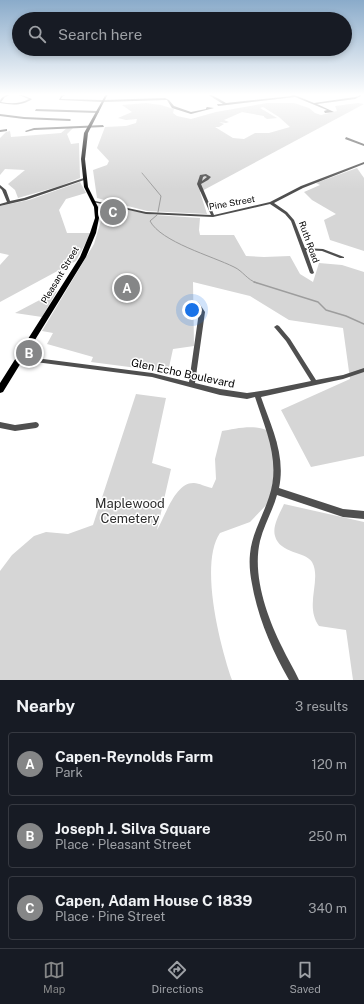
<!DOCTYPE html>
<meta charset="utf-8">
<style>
:root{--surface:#171b24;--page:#20242c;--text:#f1f3f6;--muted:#9ea1a6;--line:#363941;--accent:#858687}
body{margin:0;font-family:"Public Sans",sans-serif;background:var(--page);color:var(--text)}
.you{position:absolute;left:192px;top:310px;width:14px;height:14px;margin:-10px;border:3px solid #fff;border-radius:50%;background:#1a73e8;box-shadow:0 0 0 6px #1a73e833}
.badge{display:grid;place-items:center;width:26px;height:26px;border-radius:50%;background:var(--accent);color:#fff;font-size:13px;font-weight:700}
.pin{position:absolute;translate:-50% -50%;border:2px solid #fff;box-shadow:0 1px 4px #0006}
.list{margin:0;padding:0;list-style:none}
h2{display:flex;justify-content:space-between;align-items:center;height:52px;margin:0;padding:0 16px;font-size:17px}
h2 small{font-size:13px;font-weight:400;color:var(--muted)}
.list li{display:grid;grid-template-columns:26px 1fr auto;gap:12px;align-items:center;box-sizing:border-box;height:64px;margin:0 8px 8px;padding:0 8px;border:1px solid var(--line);border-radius:4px}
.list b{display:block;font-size:15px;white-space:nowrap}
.list p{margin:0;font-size:13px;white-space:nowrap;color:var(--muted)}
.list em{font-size:13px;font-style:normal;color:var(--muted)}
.icon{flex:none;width:22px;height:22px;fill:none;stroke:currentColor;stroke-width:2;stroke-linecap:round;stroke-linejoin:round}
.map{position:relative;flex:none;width:364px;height:680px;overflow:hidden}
.search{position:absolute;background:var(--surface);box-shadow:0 2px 6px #0003;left:12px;right:12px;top:12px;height:44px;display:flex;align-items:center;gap:10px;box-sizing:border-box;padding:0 14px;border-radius:22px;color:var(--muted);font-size:15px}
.sheet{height:268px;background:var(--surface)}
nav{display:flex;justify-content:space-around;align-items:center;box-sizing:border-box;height:56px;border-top:1px solid var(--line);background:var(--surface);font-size:11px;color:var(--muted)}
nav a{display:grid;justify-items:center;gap:2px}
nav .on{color:var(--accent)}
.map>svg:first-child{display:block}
.green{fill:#d6d6d6;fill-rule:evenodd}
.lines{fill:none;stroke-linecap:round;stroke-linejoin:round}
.stream-far1{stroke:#9d9d9d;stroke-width:1}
.stream{stroke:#9d9d9d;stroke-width:1.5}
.building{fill:#bfbfbf;stroke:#868686}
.minor{fill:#4f4f4f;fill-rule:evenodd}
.major{fill:#000;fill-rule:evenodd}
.labels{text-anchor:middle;stroke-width:3;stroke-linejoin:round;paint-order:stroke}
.far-street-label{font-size:9px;fill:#000;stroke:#fff}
.street-label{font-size:11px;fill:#000;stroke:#fff}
.near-park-label{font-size:13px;fill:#2d2d2d;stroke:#fff}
</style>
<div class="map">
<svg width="364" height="680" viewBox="0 0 364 680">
<rect width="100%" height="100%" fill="#fff"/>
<g class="green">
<path d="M146,103L161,105L174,109L173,113L177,116L191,119L216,112L267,103H294L309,108L315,113L321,115L337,111L335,106L358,103L364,104L200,192L207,214L147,211L97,198L93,170L107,165L109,161L97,148L105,127L126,126L136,123L137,119L126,120L118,118L132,112L122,105ZM263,107L279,117L290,127L269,133H255L244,139L233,138L215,127H219L224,124L219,122L226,123L229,122L224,120L242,112L264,116V117L267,119L277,118L260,108Z"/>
<path d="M67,128H73L67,134L71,144L79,143L80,178L60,186L18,198L15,190L8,184L25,170L5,169L0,175V138L6,132L10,131L11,137L61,133Z"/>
<path d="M357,168L364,178V251L330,240L324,220L336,214L312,200L304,192L320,185L316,183Z"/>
<path d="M80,182L86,193L66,199L59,210L67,233H91L76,261L0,302V265L9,255L0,253V206L29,200Z"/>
<path d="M108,206L155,215L200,218L199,230L200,235H234L246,256L264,257L290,256L300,274L313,282L319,263L342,265L364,272V456L311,467L281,410L350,379L343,328L289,320L250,296L193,282L194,346L173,349L168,372L91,362L93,357L47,344L53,333L42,331L94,244L105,207Z"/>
<path d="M57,291L42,317L15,313L53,293Z"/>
<path d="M136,394L166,398L152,463L171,469L157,530C165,517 175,482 194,483C199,483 206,487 212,488L216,479L215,459L222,431C238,428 271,420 277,443L271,500L250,522L220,533C199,564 220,646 232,680H0V571L12,555L34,536L46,532L68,534L93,525Z"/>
<path d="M284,504L364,522V680H353L346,630L319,626C304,605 322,580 312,562C305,551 280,554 275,536C272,526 280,513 284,504Z"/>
</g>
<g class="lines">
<g class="stream-far1">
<path d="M142,173L161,196L158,212"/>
<path d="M157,215L150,221C161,242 212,256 234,267C243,271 247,280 257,283"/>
</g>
<path class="stream" d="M254,282L318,302L326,310L346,316L364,324"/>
</g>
<path class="building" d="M113,208H116L115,212H112Z"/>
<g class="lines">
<g class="minor">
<path d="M9,94H12L5,97L1,102C11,104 20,104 29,99L16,94H19L32,99C23,106 11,105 0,103C0,97 5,96 9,94Z"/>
<path d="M65,94H68L63,96L61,99L103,100L165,98L169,100L174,106L191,112L206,109V108L207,107L214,108L191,114L172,108L167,100H165L103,102L59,100L61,96Z"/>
<path d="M207,94H223L212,95L226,103L292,96L291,95L292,94L297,96L314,103L355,97L359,96V94H361V96L355,99L317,104L334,112L325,113L324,111L327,110L295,97L218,106L217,104H223Z"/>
<path d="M36,109L98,111L99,112L98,113L35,111Z"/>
<path d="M0,114L24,117L70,119L71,120L70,121L24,119L0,116Z"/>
<path d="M103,125L104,127L34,130L26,132L25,131L34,128Z"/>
<path d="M7,129V131L0,132V130Z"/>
<path d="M346,137L364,144V146L345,139Z"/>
<path d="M364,162V164L303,188L274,203L287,212L294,220L305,248L323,249L344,257V258H340L322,251L306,250L314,273L312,274L310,273L291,221L285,214L270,204L213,217L146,214L93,202L95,201L146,212L211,215L197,184L200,175L206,174L211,177L208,180L201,184L214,215L270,202L301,186ZM205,176L207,177L202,181L203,177Z"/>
<path d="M84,178L87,179L26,200L0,206V204L7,202L2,190L0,188V185L6,190L10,201L24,198Z"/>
<path d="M197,302L199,303L205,312L195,383L220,389L247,393L267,390L311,381L286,341L275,328L274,327L277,325L279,326L290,339L316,380L343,375L364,368V372L343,379L261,397C271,426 286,455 279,488L343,509L364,511V519L343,517L277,495C273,510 264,525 260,541C252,575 267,617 282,647C287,658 294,669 299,680H289C272,650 258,618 252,584C250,574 249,564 250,554C252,533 263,516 269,497C281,462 266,431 255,397L247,399L220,395L152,377L20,360H18L17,358L18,356H20L152,373L189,382L199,312L194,304Z"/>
<path d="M0,422L15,425L36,422L38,423L39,425L38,427L36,428L15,431L0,428Z"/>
</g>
<path class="major" d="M106,94H108L88,133L85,159L88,187L98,207L99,218L96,233L86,257L3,392L0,393V383L80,257L90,233L95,218L94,207L84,187L81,159L84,133Z"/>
</g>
<linearGradient id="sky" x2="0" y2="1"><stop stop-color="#8aabca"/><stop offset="0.5" stop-color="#fff"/><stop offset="1" stop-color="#fff" stop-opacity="0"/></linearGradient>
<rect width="364" height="189" fill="url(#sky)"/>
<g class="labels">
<g class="far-street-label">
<text transform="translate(232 203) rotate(-10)" y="3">Pine Street</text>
<text transform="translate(309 242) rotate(70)" y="3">Ruth Road</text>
<text transform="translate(60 275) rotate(-59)" y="3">Pleasant Street</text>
</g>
<g class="street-label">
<text transform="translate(183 373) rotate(12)" y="4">Glen Echo Boulevard</text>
</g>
<g class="near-park-label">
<text x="130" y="508">Maplewood<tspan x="130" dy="15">Cemetery</tspan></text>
</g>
</g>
</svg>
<div class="you"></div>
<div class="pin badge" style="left:127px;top:288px">A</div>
<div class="pin badge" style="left:29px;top:353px">B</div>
<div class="pin badge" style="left:113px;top:212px">C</div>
<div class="search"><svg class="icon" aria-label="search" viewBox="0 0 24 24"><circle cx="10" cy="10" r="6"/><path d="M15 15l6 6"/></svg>Search here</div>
</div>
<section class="sheet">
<h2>Nearby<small>3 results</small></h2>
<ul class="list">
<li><span class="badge">A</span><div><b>Capen-Reynolds Farm</b><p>Park</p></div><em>120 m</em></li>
<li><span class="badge">B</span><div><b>Joseph J. Silva Square</b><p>Place · Pleasant Street</p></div><em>250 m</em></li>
<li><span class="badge">C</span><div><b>Capen, Adam House C 1839</b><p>Place · Pine Street</p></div><em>340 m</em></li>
</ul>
</section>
<nav>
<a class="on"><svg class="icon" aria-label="map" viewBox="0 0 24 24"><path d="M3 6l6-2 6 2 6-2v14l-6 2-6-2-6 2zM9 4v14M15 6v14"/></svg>Map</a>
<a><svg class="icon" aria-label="directions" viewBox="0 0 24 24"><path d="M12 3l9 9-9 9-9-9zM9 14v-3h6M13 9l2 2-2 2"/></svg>Directions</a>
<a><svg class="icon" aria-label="saved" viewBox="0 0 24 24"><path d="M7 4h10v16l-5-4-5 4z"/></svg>Saved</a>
</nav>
